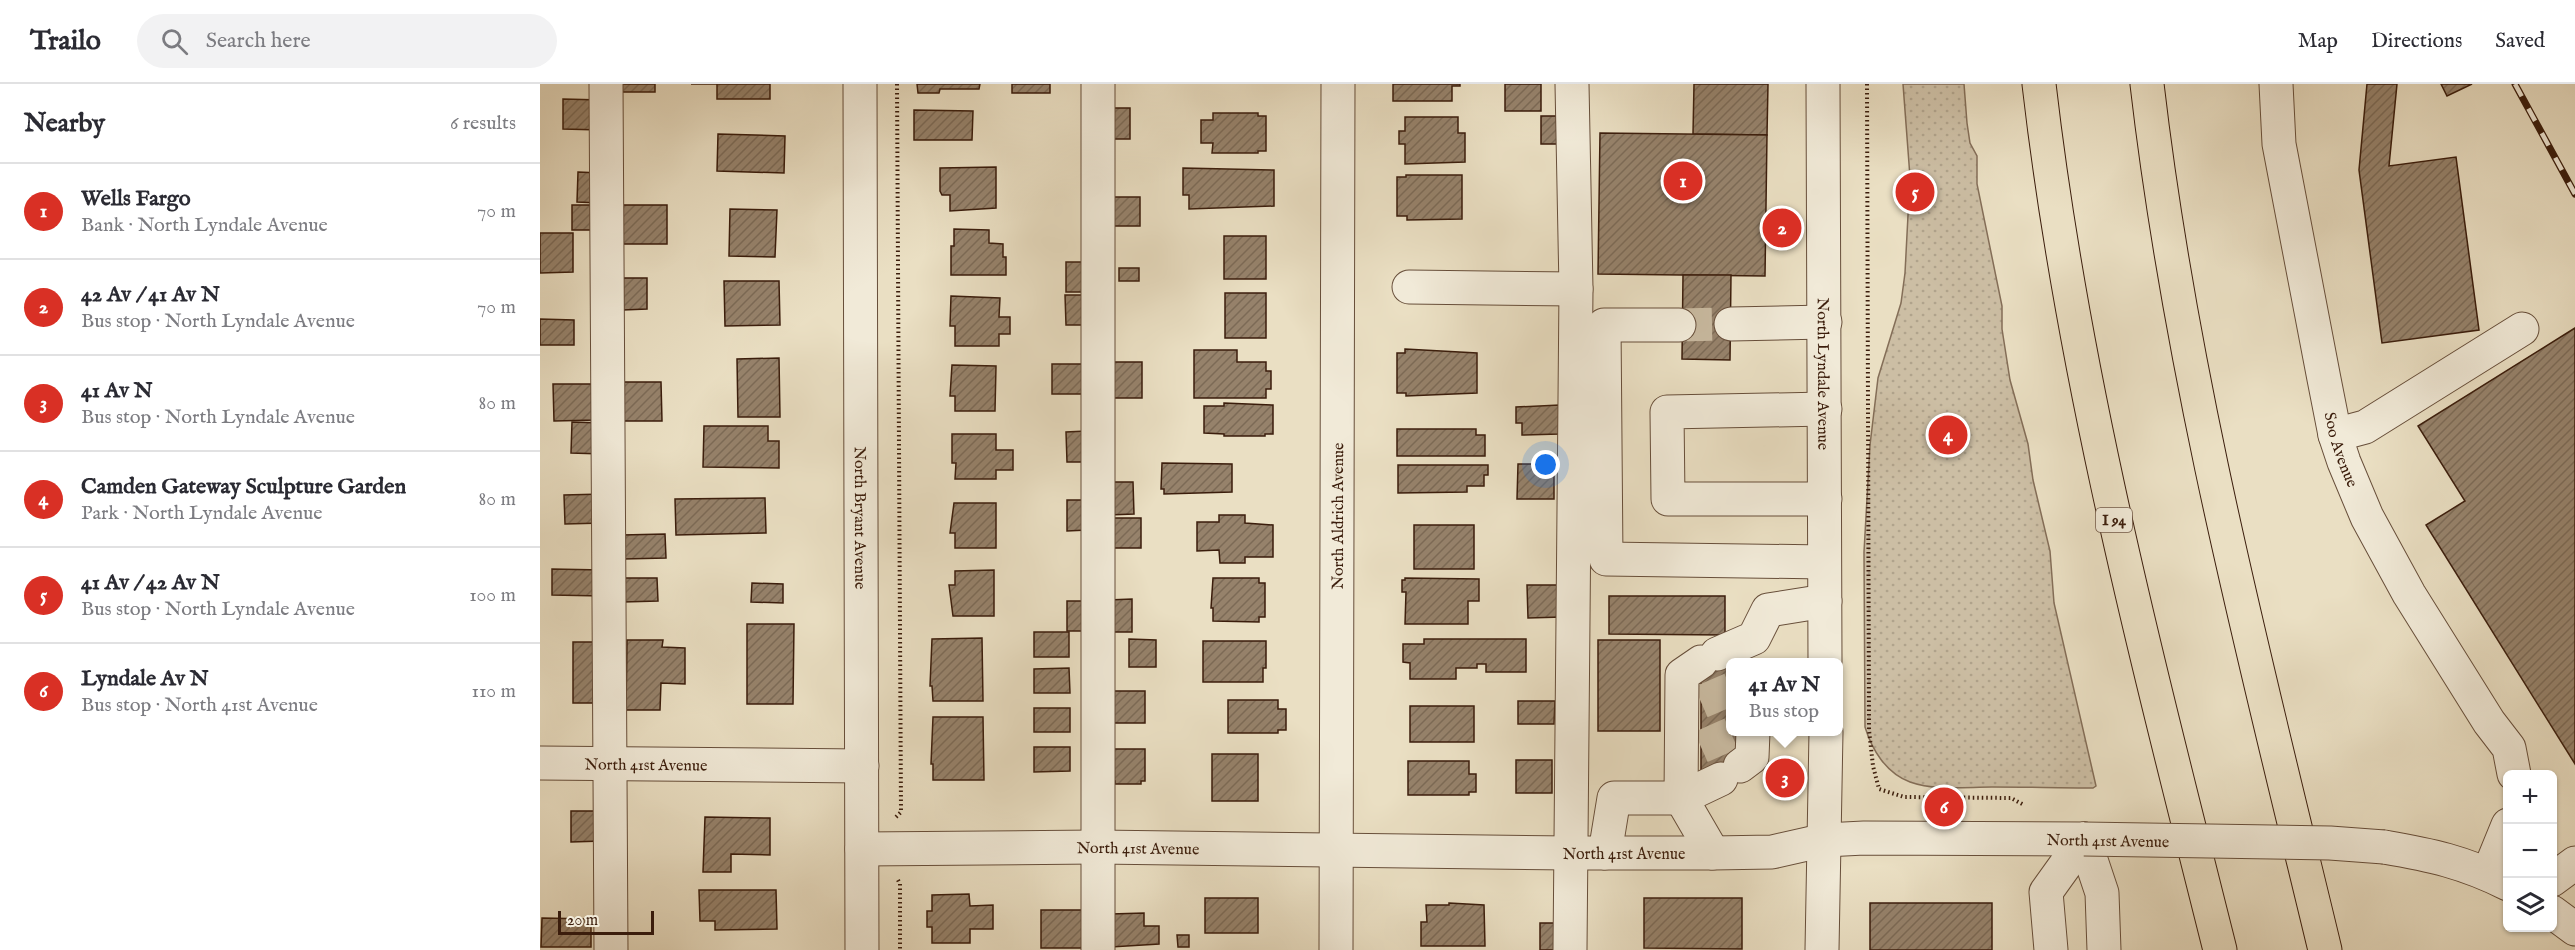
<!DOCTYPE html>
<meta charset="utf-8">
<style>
:root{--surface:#fff;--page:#f2f2f3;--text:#2b2b33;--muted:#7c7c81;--line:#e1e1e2;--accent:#d93025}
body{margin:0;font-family:"IM FELL English",serif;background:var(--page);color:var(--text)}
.controls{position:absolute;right:18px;bottom:18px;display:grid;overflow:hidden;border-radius:9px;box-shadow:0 2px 4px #0004}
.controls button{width:54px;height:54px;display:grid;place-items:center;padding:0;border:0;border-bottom:2px solid var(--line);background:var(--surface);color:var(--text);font:30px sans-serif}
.scale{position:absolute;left:18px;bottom:15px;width:96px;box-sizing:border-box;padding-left:6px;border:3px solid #3b1d0c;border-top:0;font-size:16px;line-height:21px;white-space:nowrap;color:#3b1d0c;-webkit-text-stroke:4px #f1ead8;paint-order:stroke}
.you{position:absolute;left:1006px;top:381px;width:21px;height:21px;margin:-15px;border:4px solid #fff;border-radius:50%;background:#1a73e8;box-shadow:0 0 0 9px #1a73e833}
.badge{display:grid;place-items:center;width:39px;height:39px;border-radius:50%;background:var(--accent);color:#fff;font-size:20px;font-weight:700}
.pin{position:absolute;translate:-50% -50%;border:3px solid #fff;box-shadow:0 2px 6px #0006}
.popup{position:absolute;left:1186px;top:574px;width:117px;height:78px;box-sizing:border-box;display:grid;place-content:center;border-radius:9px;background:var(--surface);filter:drop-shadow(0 2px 4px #0005);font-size:20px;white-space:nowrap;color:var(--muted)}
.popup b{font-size:22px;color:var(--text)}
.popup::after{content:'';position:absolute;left:50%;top:100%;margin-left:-12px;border:12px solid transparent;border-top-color:var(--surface)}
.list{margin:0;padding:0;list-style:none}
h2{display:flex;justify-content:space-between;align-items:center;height:78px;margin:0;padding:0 24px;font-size:26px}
h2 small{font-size:20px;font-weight:400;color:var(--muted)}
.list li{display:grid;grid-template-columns:39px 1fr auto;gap:18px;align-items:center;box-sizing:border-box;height:96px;padding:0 24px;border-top:2px solid var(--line)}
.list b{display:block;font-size:22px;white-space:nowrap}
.list p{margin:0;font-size:20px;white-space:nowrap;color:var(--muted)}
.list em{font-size:20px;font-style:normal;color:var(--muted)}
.icon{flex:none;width:33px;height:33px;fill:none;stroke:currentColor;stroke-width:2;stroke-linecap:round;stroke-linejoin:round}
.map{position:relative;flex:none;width:2035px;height:866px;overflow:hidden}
header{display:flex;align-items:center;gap:36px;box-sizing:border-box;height:84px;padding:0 30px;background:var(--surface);border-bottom:2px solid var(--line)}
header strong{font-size:28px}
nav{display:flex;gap:33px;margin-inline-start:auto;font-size:21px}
.search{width:420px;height:54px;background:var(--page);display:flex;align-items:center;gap:15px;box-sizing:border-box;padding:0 21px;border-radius:33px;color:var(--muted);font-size:22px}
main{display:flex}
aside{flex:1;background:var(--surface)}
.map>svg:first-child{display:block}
.grass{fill:url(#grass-dots);stroke:#846e58;stroke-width:1.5}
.building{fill:url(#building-hatch);stroke:#3b1d0c;stroke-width:1.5}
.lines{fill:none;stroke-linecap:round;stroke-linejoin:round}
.minor-tunnel{stroke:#c7b89e;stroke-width:33;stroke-dasharray:33 16;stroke-linecap:butt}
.minor-casing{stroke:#674e3a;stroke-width:35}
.highway-casing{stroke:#3b1d0c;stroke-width:35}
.path{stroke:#3b1d0c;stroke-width:4;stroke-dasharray:1.5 3;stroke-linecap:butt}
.minor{stroke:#f1ead8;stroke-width:33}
.highway{stroke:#eadfc3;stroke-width:33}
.rail-casing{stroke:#3b1d0c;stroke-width:7}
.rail{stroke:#f1ead8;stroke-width:4.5;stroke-dasharray:14;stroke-linecap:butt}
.minor-bridge-casing{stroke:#674e3a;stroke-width:35;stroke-linecap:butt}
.minor-bridge{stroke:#f1ead8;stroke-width:33}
.labels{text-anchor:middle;stroke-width:4.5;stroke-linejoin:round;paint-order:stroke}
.shield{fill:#f1ead8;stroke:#725a49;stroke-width:1.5}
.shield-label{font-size:15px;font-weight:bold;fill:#3b1d0c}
.street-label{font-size:16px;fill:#3b1d0c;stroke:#f1ead8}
</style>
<header>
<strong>Trailo</strong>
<div class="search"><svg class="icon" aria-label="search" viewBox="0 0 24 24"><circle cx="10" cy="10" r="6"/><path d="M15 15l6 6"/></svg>Search here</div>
<nav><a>Map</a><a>Directions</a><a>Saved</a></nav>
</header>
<main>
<aside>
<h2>Nearby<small>6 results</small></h2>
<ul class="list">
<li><span class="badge">1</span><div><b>Wells Fargo</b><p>Bank · North Lyndale Avenue</p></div><em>70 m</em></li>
<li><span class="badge">2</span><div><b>42 Av / 41 Av N</b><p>Bus stop · North Lyndale Avenue</p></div><em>70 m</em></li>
<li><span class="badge">3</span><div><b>41 Av N</b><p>Bus stop · North Lyndale Avenue</p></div><em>80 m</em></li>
<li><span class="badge">4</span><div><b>Camden Gateway Sculpture Garden</b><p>Park · North Lyndale Avenue</p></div><em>80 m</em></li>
<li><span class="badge">5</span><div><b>41 Av / 42 Av N</b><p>Bus stop · North Lyndale Avenue</p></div><em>100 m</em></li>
<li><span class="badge">6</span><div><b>Lyndale Av N</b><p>Bus stop · North 41st Avenue</p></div><em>110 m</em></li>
</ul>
</aside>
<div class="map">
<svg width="2035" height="866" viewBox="0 0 2035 866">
<defs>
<pattern id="grass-dots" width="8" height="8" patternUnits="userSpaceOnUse" patternTransform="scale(1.5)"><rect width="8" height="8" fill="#ccbea4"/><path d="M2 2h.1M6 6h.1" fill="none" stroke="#b0a38c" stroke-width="1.8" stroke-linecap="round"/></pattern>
<pattern id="building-hatch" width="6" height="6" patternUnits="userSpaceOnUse" patternTransform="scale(1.5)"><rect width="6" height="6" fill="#96826b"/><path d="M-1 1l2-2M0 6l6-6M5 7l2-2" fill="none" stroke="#7c6a56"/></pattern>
</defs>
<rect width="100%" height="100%" fill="#eadfc3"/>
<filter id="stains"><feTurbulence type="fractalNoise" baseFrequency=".00333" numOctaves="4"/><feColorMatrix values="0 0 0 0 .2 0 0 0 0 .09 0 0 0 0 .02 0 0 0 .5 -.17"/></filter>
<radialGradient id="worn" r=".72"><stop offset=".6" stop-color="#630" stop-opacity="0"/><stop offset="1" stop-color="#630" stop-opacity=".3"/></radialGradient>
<path class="grass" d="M1363,0H1424L1427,39L1430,59L1437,72V100L1462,222V245L1470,296L1488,360L1493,396L1510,467L1514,519L1556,702L1553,704C1520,704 1486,703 1452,703C1426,703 1395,707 1370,698C1346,689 1332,666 1325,643L1324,468L1330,361L1338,294L1361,219L1365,189L1370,93Z"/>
<g class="building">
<rect x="81" y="0" width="34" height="8"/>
<path d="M151,0H230V15H177V0Z"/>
<path d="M377,0H440L439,5H400L399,9H378Z"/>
<rect x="472" y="0" width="38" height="9"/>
<path d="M853,0H920V2H912V17H853Z"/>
<rect x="965" y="0" width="36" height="27"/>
<path d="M1154,0H1228L1227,51L1153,50Z"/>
<path d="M1827,0H1857L1849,82L1916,73L1939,246L1842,259L1819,86Z"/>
<path d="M1901,0H1932L1907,12Z"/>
<path d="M23,15L61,16L60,46L23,45Z"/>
<rect x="571" y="24" width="19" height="31"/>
<path d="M374,26L433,27L432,56H374Z"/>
<path d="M673,29H718V32H726V67H718V69H672L673,59H661V36H673Z"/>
<rect x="1001" y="32" width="19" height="28"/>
<path d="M865,33H918V49H925V78L865,80V60H859V47H865Z"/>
<path d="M1060,49L1227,51L1225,192L1058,190Z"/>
<path d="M178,50L245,52L244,89L177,87Z"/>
<path d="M456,83V124L410,127V111H402L400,107V84Z"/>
<path d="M643,84L734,86V122L649,125V111H643Z"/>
<path d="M38,88L60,89L59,119L37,118Z"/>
<path d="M866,91H922V135L867,136V132H857V93H866Z"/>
<rect x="567" y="113" width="33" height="29"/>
<path d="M32,121H62L61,146H32Z"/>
<rect x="83" y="121" width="44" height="39"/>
<path d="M190,125L237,126L235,173L189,172Z"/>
<path d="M414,145L449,146V159L463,160V173H466V191H411V162H414Z"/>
<path d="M0,149H33V188L0,189Z"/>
<rect x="684" y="152" width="42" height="43"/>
<rect x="526" y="178" width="20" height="30"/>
<rect x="579" y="184" width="20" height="13"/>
<path d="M1143,191H1191L1190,276L1142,275Z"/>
<path d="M83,194H107V225L83,226Z"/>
<path d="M184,197H239L240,241L185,242Z"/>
<rect x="685" y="209" width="41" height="45"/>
<path d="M525,211H545V241H526Z"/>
<path d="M411,212L460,214L459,233H470V250H459V262H415V242H410Z"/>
<path d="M0,235L34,236V261H0Z"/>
<path d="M2035,244V680L1886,441L1925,417L1878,342Z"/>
<path d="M865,265L937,269V309L866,312V309H857V269H865Z"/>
<path d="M654,266H697V278H726V287H731V305H726V314H654Z"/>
<path d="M239,274L240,333H198L197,275Z"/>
<rect x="568" y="278" width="34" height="36"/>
<rect x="512" y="280" width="33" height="30"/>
<path d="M412,281L456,282L455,327H415V312H410Z"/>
<path d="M82,298H121L122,337H83Z"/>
<path d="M13,300H57V336L14,337Z"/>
<path d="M684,319L733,321V350H725V352H684V350L664,349V322H684Z"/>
<path d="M1019,321V350L982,351V339H976V323Z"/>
<path d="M32,338L62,339V370L31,369Z"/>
<path d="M164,342H228V357H239V384L163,383Z"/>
<path d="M857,345H936V351H945V372H857Z"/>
<path d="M546,347V378H527L526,348Z"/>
<path d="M412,350H456V366H473V386H456V395H415L416,379H412Z"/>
<path d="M622,379L692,380V408L624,410V405H621Z"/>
<path d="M978,380H1014V415H977Z"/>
<path d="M858,381H948V391H944V402H927V408L858,409Z"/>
<path d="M568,398H593L594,430L568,431Z"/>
<path d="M63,410V439L25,440L24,411Z"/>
<path d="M225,414L226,449L136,451L135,415Z"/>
<path d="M527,416H547V446L527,447Z"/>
<path d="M414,419H456V464H415V449H410Z"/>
<path d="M679,431H705V439L733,441V473H705V479H680L679,466L657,467V438H679Z"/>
<rect x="568" y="434" width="33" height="30"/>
<rect x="874" y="441" width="60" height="44"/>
<path d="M125,450L126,474L83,475L82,451Z"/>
<path d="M12,485L62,486V512L12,511Z"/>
<path d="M454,486V532H413L409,501H415V487Z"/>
<path d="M83,494H117L118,517L83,518Z"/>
<path d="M673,494H719V499H725V533H719V538L673,537V524H671Z"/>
<path d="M865,494L939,495V517H928V540H865L866,508H862V496H865Z"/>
<path d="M212,499L243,500V519L211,518Z"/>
<path d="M987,501H1021L1022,533L988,534Z"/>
<path d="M1069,512H1185V551L1069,550Z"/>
<path d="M592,515V548H568V516Z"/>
<rect x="527" y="517" width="20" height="30"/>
<path d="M207,540H254L253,620H207Z"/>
<rect x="494" y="548" width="35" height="25"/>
<path d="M442,554L443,617H393L392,602H390L392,555Z"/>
<path d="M589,555L616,556V583H589Z"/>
<path d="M884,555H986V588H946V580H937V584H916V595H870V579L863,578V560H884Z"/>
<path d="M87,556H123L122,563L145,564V600L121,599L120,626H86Z"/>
<rect x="1058" y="556" width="62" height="91"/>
<path d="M663,557H726V584H723V598H663Z"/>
<rect x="33" y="558" width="28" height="61"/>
<path d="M1161,570H1200V578H1191V648H1200V695H1161Z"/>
<path d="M529,584L530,609H494V585Z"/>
<rect x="571" y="607" width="34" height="32"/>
<path d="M688,616H738V625H746V646H738V649H688Z"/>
<path d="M978,617H1015L1014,640H978Z"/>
<rect x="870" y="622" width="64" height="36"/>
<rect x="494" y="624" width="36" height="24"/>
<path d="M393,633H443L444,696H393V680H391Z"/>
<path d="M494,663H530V687L494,688Z"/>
<path d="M571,665H605V697H601V700H575V697H571Z"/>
<rect x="672" y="670" width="46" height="47"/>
<rect x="976" y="676" width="36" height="33"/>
<path d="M868,677H929V690H936V708H929V711H868Z"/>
<path d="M31,727H62V757L31,758Z"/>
<path d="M165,733L230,734V771L191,770V788H163Z"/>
<path d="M159,806H236L237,845L175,846V837H160Z"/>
<path d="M429,810L430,822L453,821V845H430V859H392V843H387V827H392V811Z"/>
<rect x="665" y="814" width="53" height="35"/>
<path d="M1104,814H1202V865L1104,864Z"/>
<path d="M909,819L944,821L945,862H881V838H887L886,821H909Z"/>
<rect x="1330" y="819" width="122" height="47"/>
<rect x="501" y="826" width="47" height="38"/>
<path d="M604,829V842H619V860L571,863V830Z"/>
<path d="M2,834L51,835V863H1Z"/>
<path d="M1000,839H1022L1021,866H1000Z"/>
<path d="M637,851H649V863H638Z"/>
</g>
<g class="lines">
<g class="minor-tunnel">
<path d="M1139,241L1191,240"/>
<path d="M1161,618L1191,605"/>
<path d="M1161,663L1195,648"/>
</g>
<defs>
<g id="minor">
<path d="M66,0L71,866"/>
<path id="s1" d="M320,0L322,866"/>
<path id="s2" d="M1283,0L1285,578"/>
<path id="s3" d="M1736,0L1739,60L1784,295L1795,351L1804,378L1827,433L1869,510L1949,638L1969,664L1974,690"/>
<path d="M869,203L1036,205"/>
<path d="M1191,240L1285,238"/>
<path d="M1139,241H1064L1066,475L1284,478"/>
<path d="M1285,325L1127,328L1128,415H1285"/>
<path d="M1795,351L1825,343L1982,245"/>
<path d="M1177,570L1214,554L1228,526L1285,517"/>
<path d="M1161,578L1142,591L1141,714L1173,769"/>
<path id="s4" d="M0,679L322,682"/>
<path d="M1200,682L1212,673L1213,648"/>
<path d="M1544,755L1562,809L1564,866"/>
<path d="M1844,763C1891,771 1924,778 1968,800"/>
<path id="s5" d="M322,765L557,763L1030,769H1173L1232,768L1285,756L1324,754L1544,755"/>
<path d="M1065,769L1074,714H1141L1181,695"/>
<path d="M1948,790L1968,741"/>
<path d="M2012,796L2035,779"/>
<path d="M2012,828L2035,845"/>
<path d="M558,866V0"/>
<path id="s6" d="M796,866L798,0"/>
<path d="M1030,866L1036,205L1032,0"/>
<path d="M1282,866L1286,648"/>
<path d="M1511,866L1506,808L1544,755"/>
</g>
<g id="highway">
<path d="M1499,0C1533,295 1608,579 1680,866"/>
<path d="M1607,0C1641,293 1716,580 1785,866"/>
</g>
</defs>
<use href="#minor" class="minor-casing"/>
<use href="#highway" class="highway-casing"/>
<g class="path">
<path d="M1327,0L1329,646L1333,682L1339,705L1364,713L1471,714L1484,721"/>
<path d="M356,733L361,728L357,0"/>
<path d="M358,796L360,800V866"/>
</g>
<use href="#minor" class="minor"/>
<use href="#highway" class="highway"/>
<defs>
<path id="rail" d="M1975,0L2035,110"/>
</defs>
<use href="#rail" class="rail-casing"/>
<use href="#rail" class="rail"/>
<defs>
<path id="minor-bridge" d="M1544,755L1790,759L1844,763"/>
</defs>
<use href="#minor-bridge" class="minor-bridge-casing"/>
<use href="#minor-bridge" class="minor-bridge"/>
</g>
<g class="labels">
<rect class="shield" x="1556" y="424" width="36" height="24" rx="4.5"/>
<g class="shield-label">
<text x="1574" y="441">I 94</text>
</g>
<g class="street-label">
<text dy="6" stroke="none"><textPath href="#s2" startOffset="290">North Lyndale Avenue</textPath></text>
<text dy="6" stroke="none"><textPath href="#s3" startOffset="372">Soo Avenue</textPath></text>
<text dy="6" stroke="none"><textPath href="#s1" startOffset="434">North Bryant Avenue</textPath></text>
<text dy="6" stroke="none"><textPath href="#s6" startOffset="434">North Aldrich Avenue</textPath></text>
<text dy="6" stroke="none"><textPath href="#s4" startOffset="106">North 41st Avenue</textPath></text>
<text transform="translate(1568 756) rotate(1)" y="6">North 41st Avenue</text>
<text dy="6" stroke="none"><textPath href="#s5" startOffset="276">North 41st Avenue</textPath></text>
<text dy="6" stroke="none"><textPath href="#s5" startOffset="762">North 41st Avenue</textPath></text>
</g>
</g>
<rect width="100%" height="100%" filter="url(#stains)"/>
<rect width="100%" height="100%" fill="url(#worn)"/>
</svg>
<div class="controls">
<button>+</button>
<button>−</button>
<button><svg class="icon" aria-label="layers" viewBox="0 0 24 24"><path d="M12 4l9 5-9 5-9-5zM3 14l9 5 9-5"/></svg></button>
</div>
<div class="scale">20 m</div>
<div class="you"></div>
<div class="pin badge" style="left:1143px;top:97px">1</div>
<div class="pin badge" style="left:1242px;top:144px">2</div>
<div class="pin badge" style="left:1245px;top:694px">3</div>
<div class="popup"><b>41 Av N</b>Bus stop</div>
<div class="pin badge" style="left:1408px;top:351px">4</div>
<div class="pin badge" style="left:1375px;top:108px">5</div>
<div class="pin badge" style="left:1404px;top:723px">6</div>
</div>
</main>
